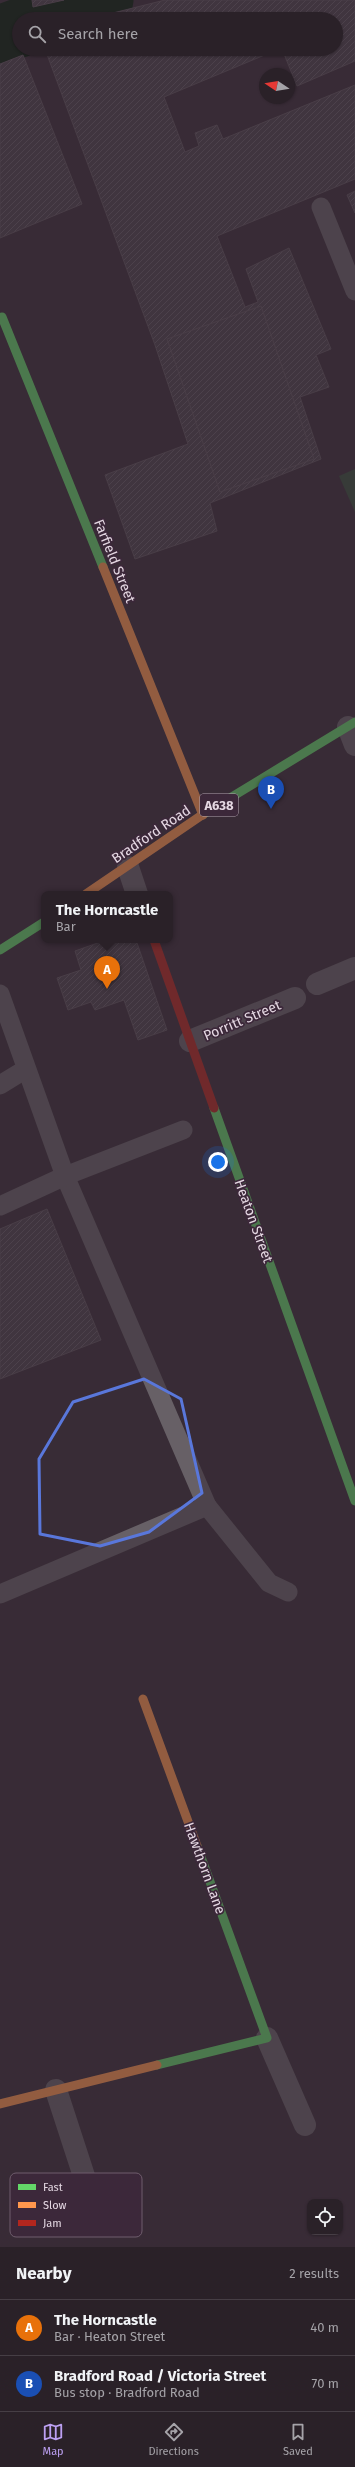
<!DOCTYPE html>
<meta charset="utf-8">
<style>
:root{--surface:#2a2128;--page:#362e34;--text:#f1f3f6;--muted:#a5a3a8;--line:#463e45;--accent:#bca0f2}
body{margin:0;font-family:"Fira Sans",sans-serif;background:var(--page);color:var(--text)}
.controls{position:absolute;right:12px;bottom:12px;display:grid;overflow:hidden;border-radius:8px;box-shadow:0 1px 3px #0004}
.controls button{width:36px;height:36px;display:grid;place-items:center;padding:0;border:0;border-bottom:1px solid var(--line);background:var(--surface);color:var(--text);font:20px sans-serif}
.compass{position:absolute;left:259px;top:68px;width:36px;height:36px;border-radius:50%;background:var(--surface);box-shadow:0 1px 3px #0004;rotate:282deg}
.you{position:absolute;left:218px;top:1162px;width:14px;height:14px;margin:-10px;border:3px solid #fff;border-radius:50%;background:#1a73e8;box-shadow:0 0 0 6px #1a73e833}
.badge{display:grid;place-items:center;width:26px;height:26px;border-radius:50%;background:var(--accent);color:#fff;font-size:13px;font-weight:700}
.pin{position:absolute;translate:-50% -33px;filter:drop-shadow(0 1px 2px #0008)}
.pin::after{content:'';position:absolute;top:21px;width:14px;height:12px;background:inherit;clip-path:polygon(0 0,100% 0,50% 100%)}
.popup{position:absolute;left:41px;top:891px;width:132px;height:52px;box-sizing:border-box;display:grid;place-content:center;border-radius:8px;background:var(--surface);filter:drop-shadow(0 1px 3px #0005);font-size:13px;white-space:nowrap;color:var(--muted)}
.popup b{font-size:15px;color:var(--text)}
.popup::after{content:'';position:absolute;left:50%;top:100%;margin-left:-8px;border:8px solid transparent;border-top-color:var(--surface)}
.list{margin:0;padding:0;list-style:none}
h2{display:flex;justify-content:space-between;align-items:center;height:52px;margin:0;padding:0 16px;font-size:17px}
h2 small{font-size:13px;font-weight:400;color:var(--muted)}
.list li{display:grid;grid-template-columns:26px 1fr auto;gap:12px;align-items:center;box-sizing:border-box;height:56px;padding:0 16px;border-top:1px solid var(--line)}
.list b{display:block;font-size:15px;white-space:nowrap}
.list p{margin:0;font-size:13px;white-space:nowrap;color:var(--muted)}
.list em{font-size:13px;font-style:normal;color:var(--muted)}
.icon{flex:none;width:22px;height:22px;fill:none;stroke:currentColor;stroke-width:2;stroke-linecap:round;stroke-linejoin:round}
.map{position:relative;flex:none;width:355px;height:2247px;overflow:hidden}
.search{position:absolute;background:var(--surface);box-shadow:0 1px 3px #0004;left:12px;right:12px;top:12px;height:44px;display:flex;align-items:center;gap:10px;box-sizing:border-box;padding:0 14px;border-radius:22px;color:var(--muted);font-size:15px}
.sheet{height:164px;background:var(--surface)}
nav{display:flex;justify-content:space-around;align-items:center;box-sizing:border-box;height:56px;border-top:1px solid var(--line);background:var(--surface);font-size:11px;color:var(--muted)}
nav a{display:grid;justify-items:center;gap:2px}
nav .on{color:var(--accent)}
.map>svg:first-child{display:block}
.garden{fill:#374e3b}
.lines{fill:none;stroke-linecap:round;stroke-linejoin:round}
.river{stroke:#061d0b;stroke-width:59}
.building{fill:url(#building-hatch);stroke:#5d535b}
.lane{stroke:#676066;stroke-width:19}
.street{stroke:#676066;stroke-width:22}
.fast{stroke:#63d668;stroke-width:9}
.slow{stroke:#ff974d;stroke-width:9}
.jam{stroke:#b3261e;stroke-width:9}
.marked{fill:none;stroke:#5977db;stroke-width:3;stroke-linejoin:round}
.labels{text-anchor:middle;stroke-width:3.5;stroke-linejoin:round;paint-order:stroke}
.shield{fill:#3c283a;stroke:#b2a3b0;stroke-width:1}
.shield-label{font-size:13px;font-weight:bold;fill:#e5d8e3}
.street-label{font-size:14px;fill:#e5d8e3;stroke:#3c283a}
.key{fill:#3c283a;stroke:#6f5d6d;stroke-width:1}
.key-label{font-size:11px;fill:#e5d8e3}
</style>
<div class="map">
<svg width="355" height="2247" viewBox="0 0 355 2247">
<defs>
<pattern id="building-hatch" width="6" height="6" patternUnits="userSpaceOnUse"><rect width="6" height="6" fill="#4b414a"/><path d="M-1 1l2-2M0 6l6-6M5 7l2-2" fill="none" stroke="#655c64"/></pattern>
</defs>
<rect width="100%" height="100%" fill="#382c36"/>
<path class="garden" d="M355,469V512L339,476Z"/>
<g class="lines">
<g class="river">
<path d="M47,19L104,0"/>
<path d="M0,35L19,28"/>
</g>
</g>
<g class="building">
<path d="M32,0H64L33,7Z"/>
<path d="M355,0V61L297,86L282,49H336V19H89L165,0Z"/>
<path d="M45,49H279L164,97L185,152L199,146L195,133L217,125L223,139L355,85V179L217,236L245,307L258,302L246,269L289,248L331,349L316,355L329,387L300,397L321,459L210,503L217,531L135,559L105,475L188,444L155,345Z"/>
<path d="M23,55L82,204L0,238V64Z"/>
<path d="M355,191V213L347,195Z"/>
<path d="M261,306L314,459L220,492L167,339Z"/>
<path d="M106,940H136L167,1030L138,1040L124,1000L95,1010L91,1002L68,1010L57,978L81,970L75,951Z"/>
<path d="M47,1209L101,1340L0,1379V1229Z"/>
</g>
<g class="lines">
<g class="lane">
<path d="M321,207L355,291"/>
<path d="M0,994L65,1176L207,1506L0,1594"/>
<path d="M0,1085L26,1069"/>
<path d="M0,1206L65,1176L183,1130"/>
<path d="M207,1506L269,1583L288,1592"/>
</g>
<g class="street">
<path d="M348,727L355,745"/>
<path d="M128,867L137,894"/>
<path d="M317,984L355,968"/>
<path d="M190,1041L295,998"/>
<path d="M267,2038L305,2125"/>
<path d="M56,2090L97,2216"/>
</g>
<g class="fast">
<path d="M2,317L103,567"/>
<path d="M202,815L355,722"/>
<path d="M0,950L44,922"/>
<path d="M214,1108L355,1501"/>
<path d="M157,2065L267,2038L197,1846"/>
</g>
<g class="slow">
<path d="M103,567L203,815"/>
<path d="M86,894L202,815"/>
<path d="M143,1699L197,1846"/>
<path d="M0,2104L157,2065"/>
</g>
<path class="jam" d="M154,940L214,1108"/>
</g>
<path d="M0 0H355V2247H0ZM144,1379L181,1399L202,1493L149,1532L100,1546L40,1534L39,1459L73,1402Z" fill="#382c36" fill-opacity=".55" fill-rule="evenodd"/>
<path class="marked" d="M144,1379L181,1399L202,1493L149,1532L100,1546L40,1534L39,1459L73,1402Z"/>
<g class="labels">
<rect class="shield" x="200" y="794" width="38" height="22" rx="3"/>
<g class="shield-label">
<text x="219" y="810">A638</text>
</g>
<g class="street-label">
<text transform="translate(115 561) rotate(68)" y="5">Farfield Street</text>
<text transform="translate(151 834) rotate(-34)" y="5">Bradford Road</text>
<text transform="translate(242 1020) rotate(-23)" y="5">Porritt Street</text>
<text transform="translate(254 1221) rotate(70)" y="5">Heaton Street</text>
<text transform="translate(205 1868) rotate(70)" y="5">Hawthorn Lane</text>
</g>
</g>
<rect x="10" y="2173" width="132" height="64" rx="6" class="key"/>
<rect x="18" y="2184" width="18" height="6" fill="#63d668"/>
<rect x="18" y="2202" width="18" height="6" fill="#ff974d"/>
<rect x="18" y="2220" width="18" height="6" fill="#b3261e"/>
<g class="key-label">
<text x="43" y="2191">Fast</text>
<text x="43" y="2209">Slow</text>
<text x="43" y="2227">Jam</text>
</g>
</svg>
<div class="controls">
<button><svg class="icon" aria-label="locate" viewBox="0 0 24 24"><circle cx="12" cy="12" r="6"/><path d="M12 2v4M12 18v4M2 12h4M18 12h4"/></svg></button>
</div>
<svg class="compass" viewBox="-18 -18 36 36"><path d="M0-13l5 13h-10z" fill="#e53935"/><path d="M0 13l5-13h-10z" fill="#a5a3a8"/></svg>
<div class="you"></div>
<div class="pin badge" style="left:107px;top:989px;background:#e8710a">A</div>
<div class="popup"><b>The Horncastle</b>Bar</div>
<div class="pin badge" style="left:271px;top:809px;background:#1a4fb4">B</div>
<div class="search"><svg class="icon" aria-label="search" viewBox="0 0 24 24"><circle cx="10" cy="10" r="6"/><path d="M15 15l6 6"/></svg>Search here</div>
</div>
<section class="sheet">
<h2>Nearby<small>2 results</small></h2>
<ul class="list">
<li><span class="badge" style="background:#e8710a">A</span><div><b>The Horncastle</b><p>Bar · Heaton Street</p></div><em>40 m</em></li>
<li><span class="badge" style="background:#1a4fb4">B</span><div><b>Bradford Road / Victoria Street</b><p>Bus stop · Bradford Road</p></div><em>70 m</em></li>
</ul>
</section>
<nav>
<a class="on"><svg class="icon" aria-label="map" viewBox="0 0 24 24"><path d="M3 6l6-2 6 2 6-2v14l-6 2-6-2-6 2zM9 4v14M15 6v14"/></svg>Map</a>
<a><svg class="icon" aria-label="directions" viewBox="0 0 24 24"><path d="M12 3l9 9-9 9-9-9zM9 14v-3h6M13 9l2 2-2 2"/></svg>Directions</a>
<a><svg class="icon" aria-label="saved" viewBox="0 0 24 24"><path d="M7 4h10v16l-5-4-5 4z"/></svg>Saved</a>
</nav>
